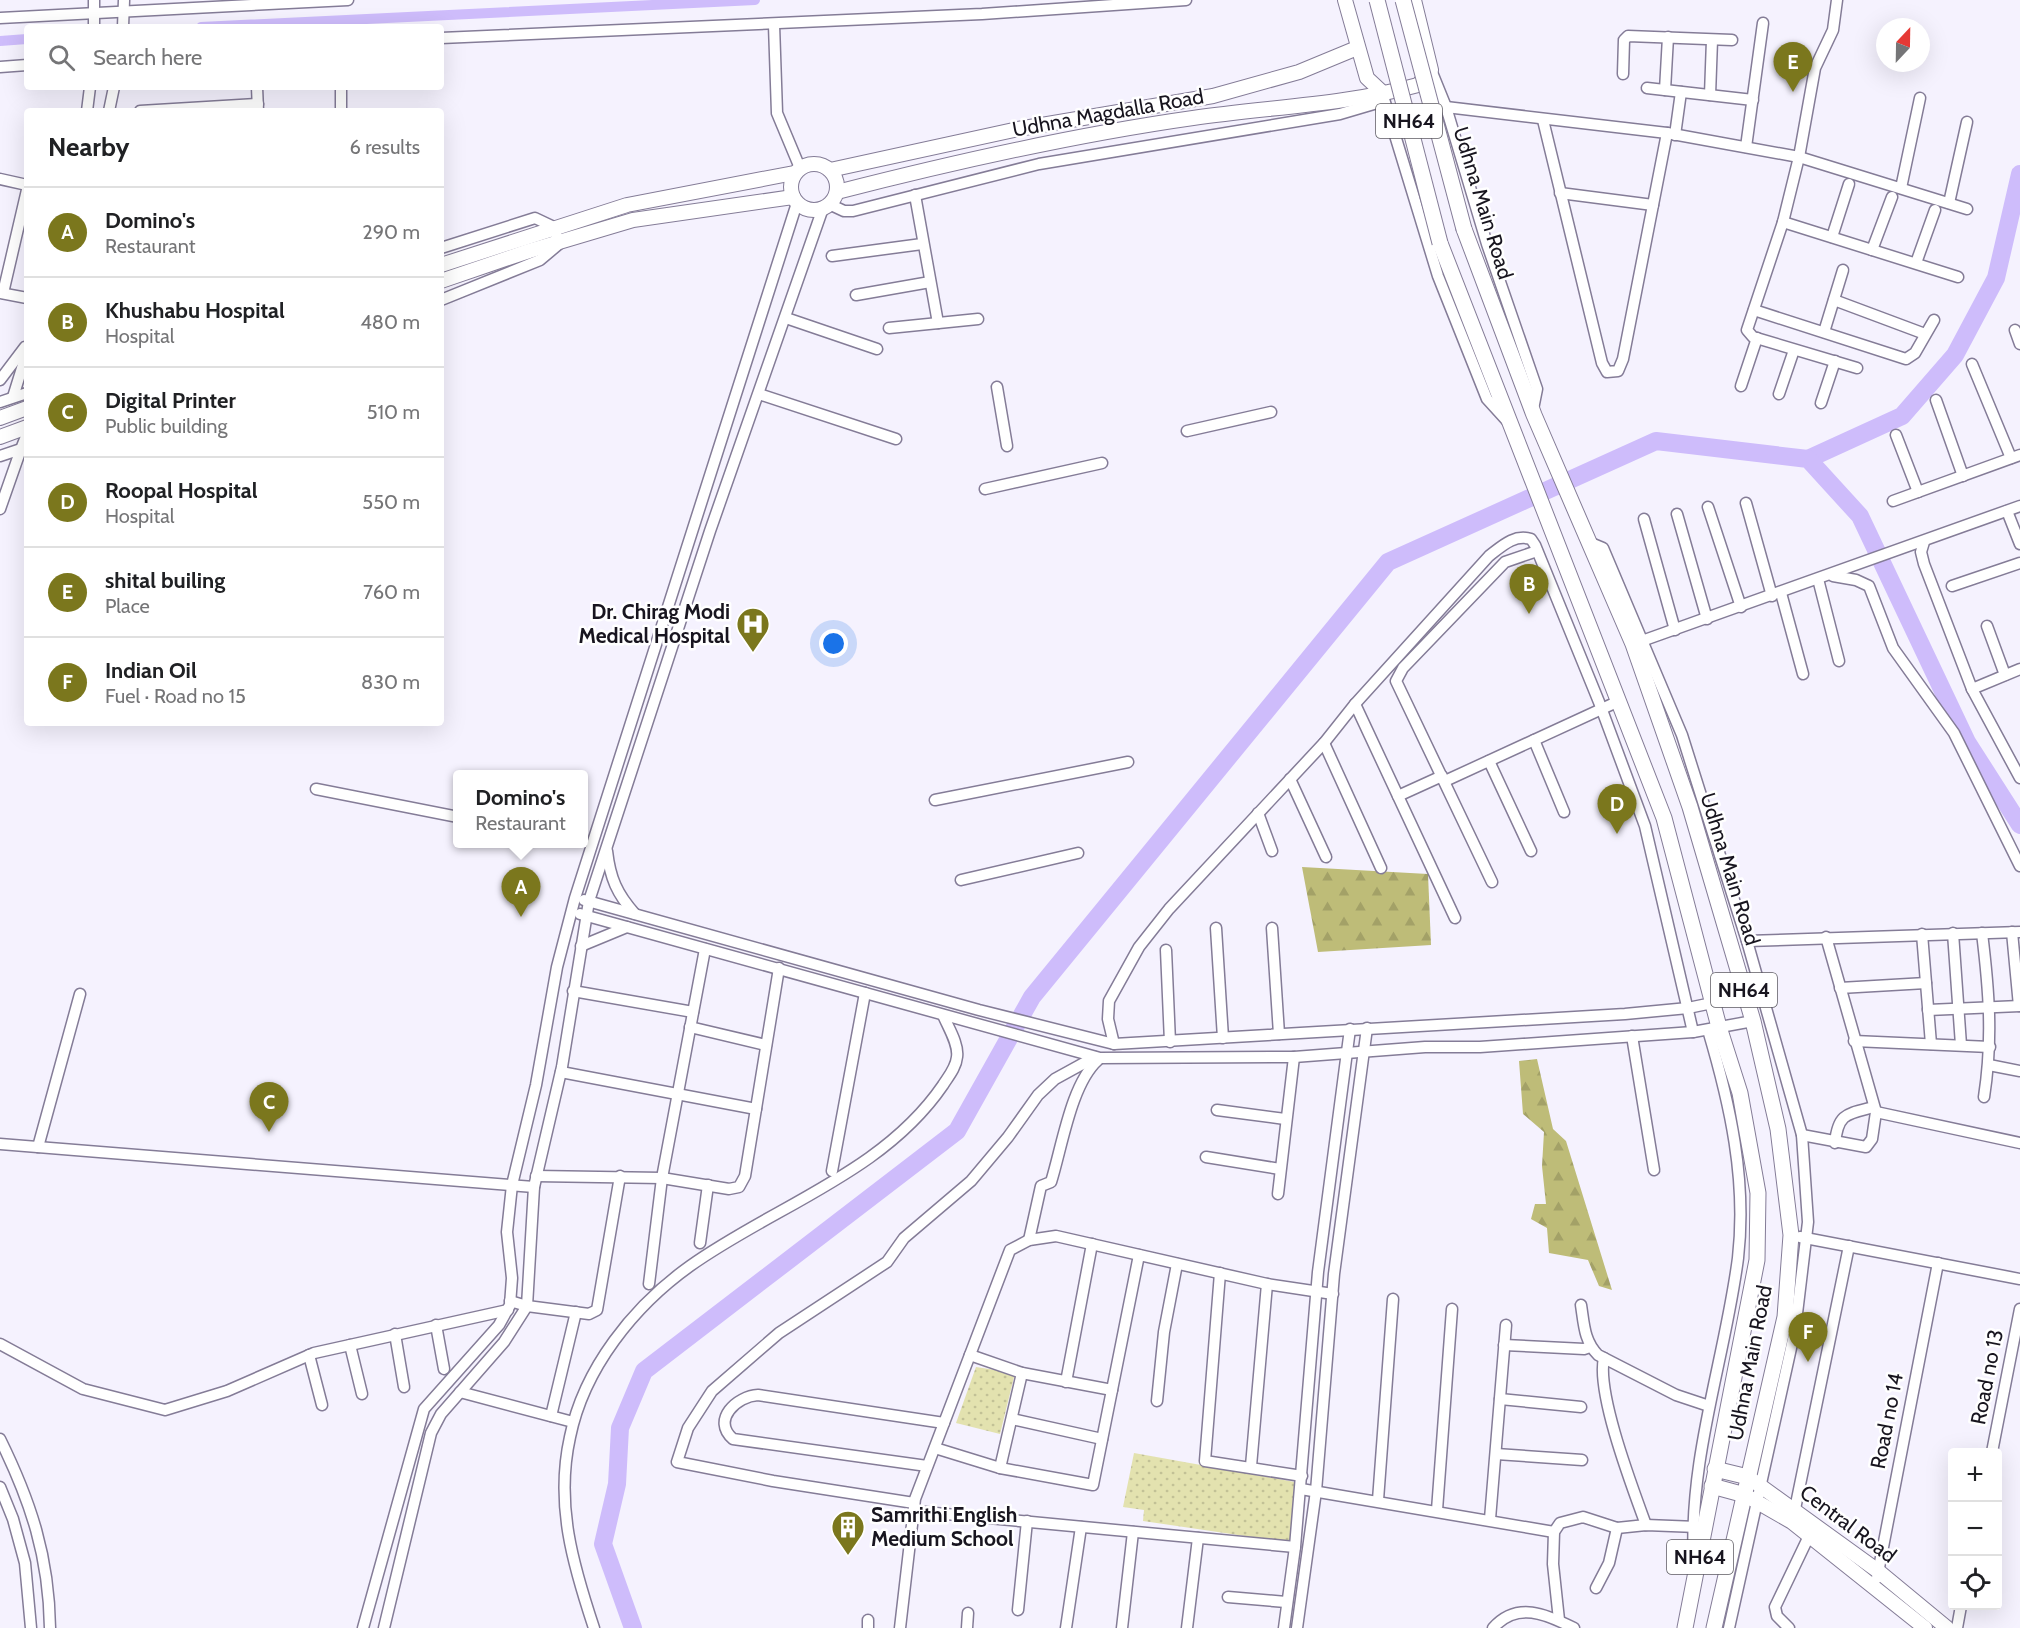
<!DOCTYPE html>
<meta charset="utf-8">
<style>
:root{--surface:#fff;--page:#f2f2f2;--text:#202124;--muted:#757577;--line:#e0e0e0;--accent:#7b771d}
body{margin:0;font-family:Cabin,sans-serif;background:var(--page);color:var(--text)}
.controls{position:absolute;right:18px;bottom:18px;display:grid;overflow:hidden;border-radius:6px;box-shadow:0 6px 24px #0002}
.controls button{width:54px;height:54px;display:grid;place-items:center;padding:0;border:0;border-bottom:2px solid var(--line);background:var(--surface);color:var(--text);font:30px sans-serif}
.compass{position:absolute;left:1876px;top:18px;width:54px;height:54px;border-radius:50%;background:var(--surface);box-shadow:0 6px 24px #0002;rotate:22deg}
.you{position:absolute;left:834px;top:644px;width:21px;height:21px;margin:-15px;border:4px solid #fff;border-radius:50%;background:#1a73e8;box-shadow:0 0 0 9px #1a73e833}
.badge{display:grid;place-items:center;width:39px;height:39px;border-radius:50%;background:var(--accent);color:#fff;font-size:20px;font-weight:700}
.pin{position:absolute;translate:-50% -50px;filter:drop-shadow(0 2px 3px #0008)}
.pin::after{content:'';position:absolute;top:32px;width:21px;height:18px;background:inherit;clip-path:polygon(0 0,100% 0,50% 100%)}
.popup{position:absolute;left:453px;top:770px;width:135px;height:78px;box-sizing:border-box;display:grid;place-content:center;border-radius:6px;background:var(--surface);filter:drop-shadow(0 2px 4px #0005);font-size:20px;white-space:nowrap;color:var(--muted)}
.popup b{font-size:22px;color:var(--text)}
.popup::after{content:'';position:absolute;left:50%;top:100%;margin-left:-12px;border:12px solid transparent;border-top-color:var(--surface)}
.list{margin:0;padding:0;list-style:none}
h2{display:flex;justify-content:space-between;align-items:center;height:78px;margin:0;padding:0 24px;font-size:26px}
h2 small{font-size:20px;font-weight:400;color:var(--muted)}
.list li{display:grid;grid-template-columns:39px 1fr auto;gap:18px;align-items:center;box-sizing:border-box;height:90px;padding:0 24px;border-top:2px solid var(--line)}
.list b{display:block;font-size:22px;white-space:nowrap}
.list p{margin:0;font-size:20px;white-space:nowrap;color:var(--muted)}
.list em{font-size:20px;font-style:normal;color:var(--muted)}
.icon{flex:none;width:33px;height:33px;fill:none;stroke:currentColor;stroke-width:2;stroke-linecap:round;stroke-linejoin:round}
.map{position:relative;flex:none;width:2020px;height:1628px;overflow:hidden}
.search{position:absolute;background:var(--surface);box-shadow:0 6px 24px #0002;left:24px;top:24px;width:420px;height:66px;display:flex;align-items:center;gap:15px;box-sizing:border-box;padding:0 21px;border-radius:6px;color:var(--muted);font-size:22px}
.panel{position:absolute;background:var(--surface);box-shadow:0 6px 24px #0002;left:24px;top:108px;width:420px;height:618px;border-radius:6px}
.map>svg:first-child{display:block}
.forest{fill:url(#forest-firs)}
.garden{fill:url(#garden-dots)}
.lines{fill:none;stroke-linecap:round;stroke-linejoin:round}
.canal{stroke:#cebcfb;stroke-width:10}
.river{stroke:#cebcfb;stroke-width:18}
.minor-casing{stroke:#847c97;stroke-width:13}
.major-casing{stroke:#847c97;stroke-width:16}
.highway-casing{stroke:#847c97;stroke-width:17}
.minor{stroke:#fff;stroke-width:10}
.major{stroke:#fff;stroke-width:14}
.highway{stroke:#fff;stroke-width:15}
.highway-bridge-casing{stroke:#847c97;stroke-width:17;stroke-linecap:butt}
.highway-bridge{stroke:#fff;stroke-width:15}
.labels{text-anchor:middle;stroke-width:5;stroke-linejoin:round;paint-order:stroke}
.shield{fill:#fff;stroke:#5d5b62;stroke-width:1.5}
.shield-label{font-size:20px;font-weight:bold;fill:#18151f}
.street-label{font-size:21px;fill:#18151f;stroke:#fff}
.poi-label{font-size:21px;font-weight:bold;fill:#18151f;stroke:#fff;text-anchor:end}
</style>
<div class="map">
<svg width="2020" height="1628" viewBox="0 0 2020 1628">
<defs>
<pattern id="forest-firs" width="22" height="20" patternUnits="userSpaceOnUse" patternTransform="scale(1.5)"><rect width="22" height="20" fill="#bebc78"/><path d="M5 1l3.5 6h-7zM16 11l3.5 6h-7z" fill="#a3a167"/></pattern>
<pattern id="garden-dots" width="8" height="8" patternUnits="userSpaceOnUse" patternTransform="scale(1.5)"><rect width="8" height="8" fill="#e3e2af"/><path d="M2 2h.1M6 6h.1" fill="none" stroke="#c2c196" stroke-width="1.8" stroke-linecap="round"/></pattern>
</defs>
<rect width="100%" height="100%" fill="#f5f2fe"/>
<g class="forest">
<path d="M1302,867L1428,874L1431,945L1318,952Z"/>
<path d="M1537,1059L1553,1129L1566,1141L1612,1290L1599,1286L1588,1260L1549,1253L1547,1228L1531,1219L1535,1204H1546L1542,1166L1544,1132L1523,1114L1519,1061Z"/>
</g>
<g class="garden">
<path d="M976,1367L1015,1373L1000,1434L956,1423Z"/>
<path d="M1134,1453L1295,1482L1293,1543L1143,1521L1144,1510L1123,1507Z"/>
</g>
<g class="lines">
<g class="canal">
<path d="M201,27L755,0"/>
<path d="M0,41L27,39"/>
</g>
<g class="river">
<path d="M1808,459L1902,416L1955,355L1996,278L2020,174"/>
<path d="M633,1628L603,1544L617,1484L620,1428L644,1371L957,1131L1032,997L1388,562L1656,441L1808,459L1860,516L1967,742L2020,825"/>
</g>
<defs>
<g id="minor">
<path d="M1837,0L1833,30L1815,68L1799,157L1783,222L1747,330L1753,337L1857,368"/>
<path d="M0,18L348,0"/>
<path d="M774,25L777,113L800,168"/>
<path d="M94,27V0"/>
<path d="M123,27L124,0"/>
<path d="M441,38L982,14L1186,0"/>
<path d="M0,67L27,65"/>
<path d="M1431,70L1446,107L1487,244L1537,389L1533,409"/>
<path d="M1623,74L1624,40L1628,36L1732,40"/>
<path d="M257,87L258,111"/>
<path d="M341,87V111"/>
<path d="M1647,88L1753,100"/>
<path d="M1665,90L1668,37"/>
<path d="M1710,95L1712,40"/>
<path d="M1383,96L1438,276L1487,399L1507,421"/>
<path d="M1446,107L1667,133L1799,157L1967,209"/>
<path d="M87,111L90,87"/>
<path d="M109,111L114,87"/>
<path d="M140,111L258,104"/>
<path d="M1543,120L1602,363L1607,372L1618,371L1623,359L1667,133"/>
<path d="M1675,135L1681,92"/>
<path d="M1746,147L1763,23"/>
<path d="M0,179L27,185"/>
<path d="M1901,188L1920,98"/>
<path d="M1560,193L1653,205"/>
<path d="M915,195L938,323"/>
<path d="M1949,203L1967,122"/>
<path d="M829,204L844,211H853L1039,164L1340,114L1384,101"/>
<path d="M1783,222L1958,277"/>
<path d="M1832,237L1849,184"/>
<path d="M441,248L535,218L554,227L559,244L540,260L441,300"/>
<path d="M1872,250L1892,197"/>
<path d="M832,256L922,244"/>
<path d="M1916,263L1935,210"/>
<path d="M0,293L27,298"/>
<path d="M3,293L27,190"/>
<path d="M856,295L930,282"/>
<path d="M1834,300L1925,334"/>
<path d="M1754,310L1906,359L1915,353L1934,320"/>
<path d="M786,318L877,349"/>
<path d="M889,328L978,319"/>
<path d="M2015,330L2020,344"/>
<path d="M1824,332L1843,270"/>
<path d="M1972,364L2011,458"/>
<path d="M0,380L25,347"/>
<path d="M1741,386L1757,338"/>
<path d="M997,387L1007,446"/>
<path d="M759,394L896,439"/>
<path d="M1779,394L1794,350"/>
<path d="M13,397L27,352"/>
<path d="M1936,400L1963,476"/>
<path d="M0,402L27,393"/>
<path d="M1821,403L1835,361"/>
<path d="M1187,431L1271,412"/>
<path d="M1896,435L1918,492"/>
<path d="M0,456L21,449L27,434"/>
<path d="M985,489L1102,463"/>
<path d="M1893,501L2020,455"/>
<path d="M1746,503L1772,596"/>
<path d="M1708,507L1741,607"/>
<path d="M0,509L21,449L27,447"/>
<path d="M2007,511L2020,544"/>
<path d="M1677,514L1707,619"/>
<path d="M1644,519L1675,630"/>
<path d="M1924,542L1921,552L1924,564L1972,689L2020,778"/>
<path d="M1591,543L1603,548L1682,735L1747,941L1802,1135L1808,1222L1795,1330L1729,1628"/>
<path d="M1833,576L1856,580L1869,586L1893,648L1954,733L2020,866"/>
<path d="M1818,579L1839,661"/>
<path d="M1952,586L2020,563"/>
<path d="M1781,593L1803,674"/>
<path d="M1987,626L2005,675"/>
<path d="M1639,642L2020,506"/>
<path d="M1972,689L2020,669"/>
<path d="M1355,704L1455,918"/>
<path d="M1534,740L1564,812"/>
<path d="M1324,743L1381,868"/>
<path d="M1489,761L1531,851"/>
<path d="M1290,779L1326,857"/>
<path d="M1445,781L1619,701"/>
<path d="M316,789L458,817"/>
<path d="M1398,796L1442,776"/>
<path d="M935,800L1128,762"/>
<path d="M1258,813L1272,851"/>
<path d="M607,851C610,878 617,894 635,914"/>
<path d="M961,880L1078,853"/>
<path d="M1492,882L1396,681L1403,668L1505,562L1537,551"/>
<path d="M584,900L979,1010L1114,1044L1625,1014L1688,1008L1746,996"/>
<path d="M580,914L1100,1058L1294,1057L1425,1047H1480L1693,1032L1753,1021"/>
<path d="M1216,928L1223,1038"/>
<path d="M1272,928L1279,1034"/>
<path d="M2012,932L2019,1006"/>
<path d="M1953,933L1961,1045"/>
<path d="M1982,933C1989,990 1993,1039 1984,1097"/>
<path d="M1922,934L1931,1044"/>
<path d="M1747,941L2020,932"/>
<path d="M581,946L627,927"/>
<path d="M1166,950L1170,1042"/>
<path d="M1840,988L1926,983"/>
<path d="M573,991L693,1012"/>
<path d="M1928,1010L2020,1006"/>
<path d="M690,1027L766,1045"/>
<path d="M1632,1036L1654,1170"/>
<path d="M1854,1041L1990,1047"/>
<path d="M1114,1044L1108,1019L1109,1001L1139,947L1169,909L1324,743L1355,704L1489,556C1502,546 1514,534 1531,539L1535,545L1599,702L1645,826L1693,1032"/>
<path d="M1989,1065L2020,1071"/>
<path d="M561,1072L756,1109"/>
<path d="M1217,1110L1285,1119"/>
<path d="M1876,1112L2020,1143"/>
<path d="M1802,1135L1866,1147L1872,1139L1876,1112L1826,937"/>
<path d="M1835,1143C1838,1113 1847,1114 1874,1107"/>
<path d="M0,1144L534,1187"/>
<path d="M38,1147L80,994"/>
<path d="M1206,1157L1280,1169"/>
<path d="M832,1171L865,993"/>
<path d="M536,1176L662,1178L729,1189L739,1187L745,1176L779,968"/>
<path d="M1278,1194L1294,1057"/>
<path d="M1800,1237L2020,1279"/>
<path d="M1029,1240L1041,1186L1051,1182C1062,1147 1071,1084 1098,1060"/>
<path d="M700,1243L708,1185"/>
<path d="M1220,1273L1205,1461L1302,1476"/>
<path d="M649,1284L662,1178L705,949"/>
<path d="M510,1301L527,1306L589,1314L597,1310L620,1176"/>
<path d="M1581,1305C1584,1324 1584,1341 1598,1355L1676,1395L1709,1406"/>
<path d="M436,1325L444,1369"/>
<path d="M395,1334L404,1387"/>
<path d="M0,1344L83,1389L165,1410L227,1391L314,1353L508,1310"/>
<path d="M350,1345L362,1394"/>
<path d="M1504,1345L1584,1349L1590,1347"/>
<path d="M309,1355L322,1405"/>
<path d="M970,1355L1022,1373L1112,1390"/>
<path d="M1604,1358C1596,1393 1633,1489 1646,1525"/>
<path d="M1066,1382L1092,1244"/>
<path d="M460,1392L573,1422"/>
<path d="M1500,1399L1581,1407"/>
<path d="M1157,1401L1164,1332L1177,1264"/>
<path d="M551,1416L576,1312"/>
<path d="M1012,1419L1102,1439"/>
<path d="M0,1439C31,1502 49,1557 50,1628"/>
<path d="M935,1448L1000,1468L1093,1485L1139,1255"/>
<path d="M1992,1452L2020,1309"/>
<path d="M1496,1454L1582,1460"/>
<path d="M927,1466L733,1439C711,1420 737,1396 758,1395L944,1423"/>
<path d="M1251,1466L1267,1284"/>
<path d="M1000,1468L1022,1373"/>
<path d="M0,1487L13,1519L25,1563L31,1628"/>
<path d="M1301,1489L1554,1532"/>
<path d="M1378,1500L1393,1299"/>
<path d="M914,1503L773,1481L677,1462L688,1428L712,1391L779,1333L887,1262L904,1238L971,1181L1008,1137L1038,1095L1055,1079L1095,1057"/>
<path d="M1795,1509L1849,1246"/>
<path d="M1437,1510L1452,1309"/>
<path d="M914,1511L1295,1547"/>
<path d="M1490,1519L1506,1325"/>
<path d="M1694,1562C1688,1459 1725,1359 1738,1258C1747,1180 1730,1104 1708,1030"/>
<path d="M1877,1578L1938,1263"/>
<path d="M1596,1588L1609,1563L1617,1528"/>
<path d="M1228,1597L1286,1602"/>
<path d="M1018,1610L1027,1521"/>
<path d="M1559,1620L1553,1564L1554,1532L1560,1523L1583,1517L1617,1528L1646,1525L1697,1527"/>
<path d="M363,1628L424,1409L499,1325L510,1305L512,1278L507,1232L512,1185L536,1085L557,967L575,898L797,203"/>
<path d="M384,1628L431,1433L441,1414L504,1342L527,1306L534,1187L562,1067L589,901L710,531L823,208"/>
<path d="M594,1628C573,1565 555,1504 570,1437C584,1368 634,1306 690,1266C774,1206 883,1173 943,1085C948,1077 956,1068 957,1057C959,1044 948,1027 943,1015"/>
<path d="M868,1628V1620"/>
<path d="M900,1628L915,1499L1010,1250L1029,1240L1056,1236L1267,1284L1333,1294"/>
<path d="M967,1628L968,1613"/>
<path d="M1066,1628L1081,1527"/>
<path d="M1122,1628L1133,1532"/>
<path d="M1187,1628L1198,1538"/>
<path d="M1284,1628L1295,1547L1318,1272L1350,1029"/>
<path d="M1297,1628L1316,1491L1334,1274L1367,1028"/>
<path d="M1493,1628C1517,1601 1546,1614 1574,1628"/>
<path d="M1789,1628L1777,1616L1775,1607L1809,1536"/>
<path d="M1957,1628L1961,1606"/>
</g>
<g id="major">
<path d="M1345,0L1367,78L1382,92"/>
<circle cx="814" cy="187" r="23"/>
<path d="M830,170L1018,129L1213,96L1299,72L1357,48"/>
<path d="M837,192C954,162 1073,135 1193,118C1268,107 1345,105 1418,85L1431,70L1414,0"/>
<path d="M441,265L627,205L794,173"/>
<path d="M441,281L529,251L633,220L793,197"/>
<path d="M0,418L27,408"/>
<path d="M0,437L27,427"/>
<path d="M1748,1477L1878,1571L1947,1628"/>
<path d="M1745,1495L1792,1522L1925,1628"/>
</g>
<g id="highway">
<path d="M1464,229L1534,415L1633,644L1690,807L1753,1021L1778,1129L1791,1235L1785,1317L1714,1628"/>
<path d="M1440,243L1664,818L1719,1027L1740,1093L1758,1193L1757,1260L1685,1628"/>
<path d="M1715,1469L1748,1477"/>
<path d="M1712,1486L1745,1495"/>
</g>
</defs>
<use href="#minor" class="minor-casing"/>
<use href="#major" class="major-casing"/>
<use href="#highway" class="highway-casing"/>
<use href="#minor" class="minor"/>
<use href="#major" class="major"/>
<use href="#highway" class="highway"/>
<defs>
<g id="highway-bridge">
<path d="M1377,0L1440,243"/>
<path d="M1403,0L1464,229"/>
</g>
</defs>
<use href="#highway-bridge" class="highway-bridge-casing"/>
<use href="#highway-bridge" class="highway-bridge"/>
</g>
<defs>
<symbol id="hospital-pin" viewBox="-11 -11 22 30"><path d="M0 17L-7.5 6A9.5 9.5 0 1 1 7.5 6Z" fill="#7b771d" stroke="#fff"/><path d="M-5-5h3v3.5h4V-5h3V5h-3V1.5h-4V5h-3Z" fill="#fff"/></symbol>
<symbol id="building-pin" viewBox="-11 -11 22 30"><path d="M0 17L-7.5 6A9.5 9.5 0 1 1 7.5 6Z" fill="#7b771d" stroke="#fff"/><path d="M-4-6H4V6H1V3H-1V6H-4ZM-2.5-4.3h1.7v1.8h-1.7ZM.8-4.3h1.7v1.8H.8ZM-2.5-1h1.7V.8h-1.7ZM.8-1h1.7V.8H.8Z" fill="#fff"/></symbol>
</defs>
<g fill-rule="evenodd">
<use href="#hospital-pin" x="734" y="605" width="38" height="52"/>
<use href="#building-pin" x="829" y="1508" width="38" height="52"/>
</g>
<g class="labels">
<g class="shield">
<rect x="1376" y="104" width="66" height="34" rx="4.5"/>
<rect x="1711" y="973" width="66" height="34" rx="4.5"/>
<rect x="1667" y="1540" width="66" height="34" rx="4.5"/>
</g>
<g class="shield-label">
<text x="1409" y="128">NH64</text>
<text x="1744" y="997">NH64</text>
<text x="1700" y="1564">NH64</text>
</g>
<g class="street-label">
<text transform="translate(1108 113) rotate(-10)" y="7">Udhna Magdalla Road</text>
<text transform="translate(1483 203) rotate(73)" y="7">Udhna Main Road</text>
<text transform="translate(1730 869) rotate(73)" y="7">Udhna Main Road</text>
<text transform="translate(1750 1363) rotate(-79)" y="7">Udhna Main Road</text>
<text transform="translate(1987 1377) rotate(-79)" y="7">Road no 13</text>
<text transform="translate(1887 1421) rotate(-79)" y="7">Road no 14</text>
<text transform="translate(1848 1524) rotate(37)" y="7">Central Road</text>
</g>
<g class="poi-label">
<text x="730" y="619">Dr. Chirag Modi<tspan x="730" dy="24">Medical Hospital</tspan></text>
<text x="871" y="1522" text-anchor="start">Samrithi English<tspan x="871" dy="24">Medium School</tspan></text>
</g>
</g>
</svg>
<div class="controls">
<button>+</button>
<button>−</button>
<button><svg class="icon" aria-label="locate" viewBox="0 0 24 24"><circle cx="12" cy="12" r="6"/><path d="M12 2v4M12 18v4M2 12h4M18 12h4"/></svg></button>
</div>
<svg class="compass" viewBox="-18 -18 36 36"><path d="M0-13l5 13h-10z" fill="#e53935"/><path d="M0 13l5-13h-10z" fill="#757577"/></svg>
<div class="you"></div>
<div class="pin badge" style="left:521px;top:917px">A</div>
<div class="popup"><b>Domino's</b>Restaurant</div>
<div class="pin badge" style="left:1529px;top:614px">B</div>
<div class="pin badge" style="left:269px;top:1132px">C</div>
<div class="pin badge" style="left:1617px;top:834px">D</div>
<div class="pin badge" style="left:1793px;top:92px">E</div>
<div class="pin badge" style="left:1808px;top:1362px">F</div>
<div class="search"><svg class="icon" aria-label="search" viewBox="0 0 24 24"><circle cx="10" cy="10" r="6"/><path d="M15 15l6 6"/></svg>Search here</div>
<section class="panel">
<h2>Nearby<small>6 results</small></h2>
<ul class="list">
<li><span class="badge">A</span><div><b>Domino's</b><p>Restaurant</p></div><em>290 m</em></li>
<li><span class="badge">B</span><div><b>Khushabu Hospital</b><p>Hospital</p></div><em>480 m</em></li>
<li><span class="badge">C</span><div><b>Digital Printer</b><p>Public building</p></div><em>510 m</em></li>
<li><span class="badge">D</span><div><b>Roopal Hospital</b><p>Hospital</p></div><em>550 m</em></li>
<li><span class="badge">E</span><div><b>shital builing</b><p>Place</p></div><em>760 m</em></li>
<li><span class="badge">F</span><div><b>Indian Oil</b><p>Fuel · Road no 15</p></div><em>830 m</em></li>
</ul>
</section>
</div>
